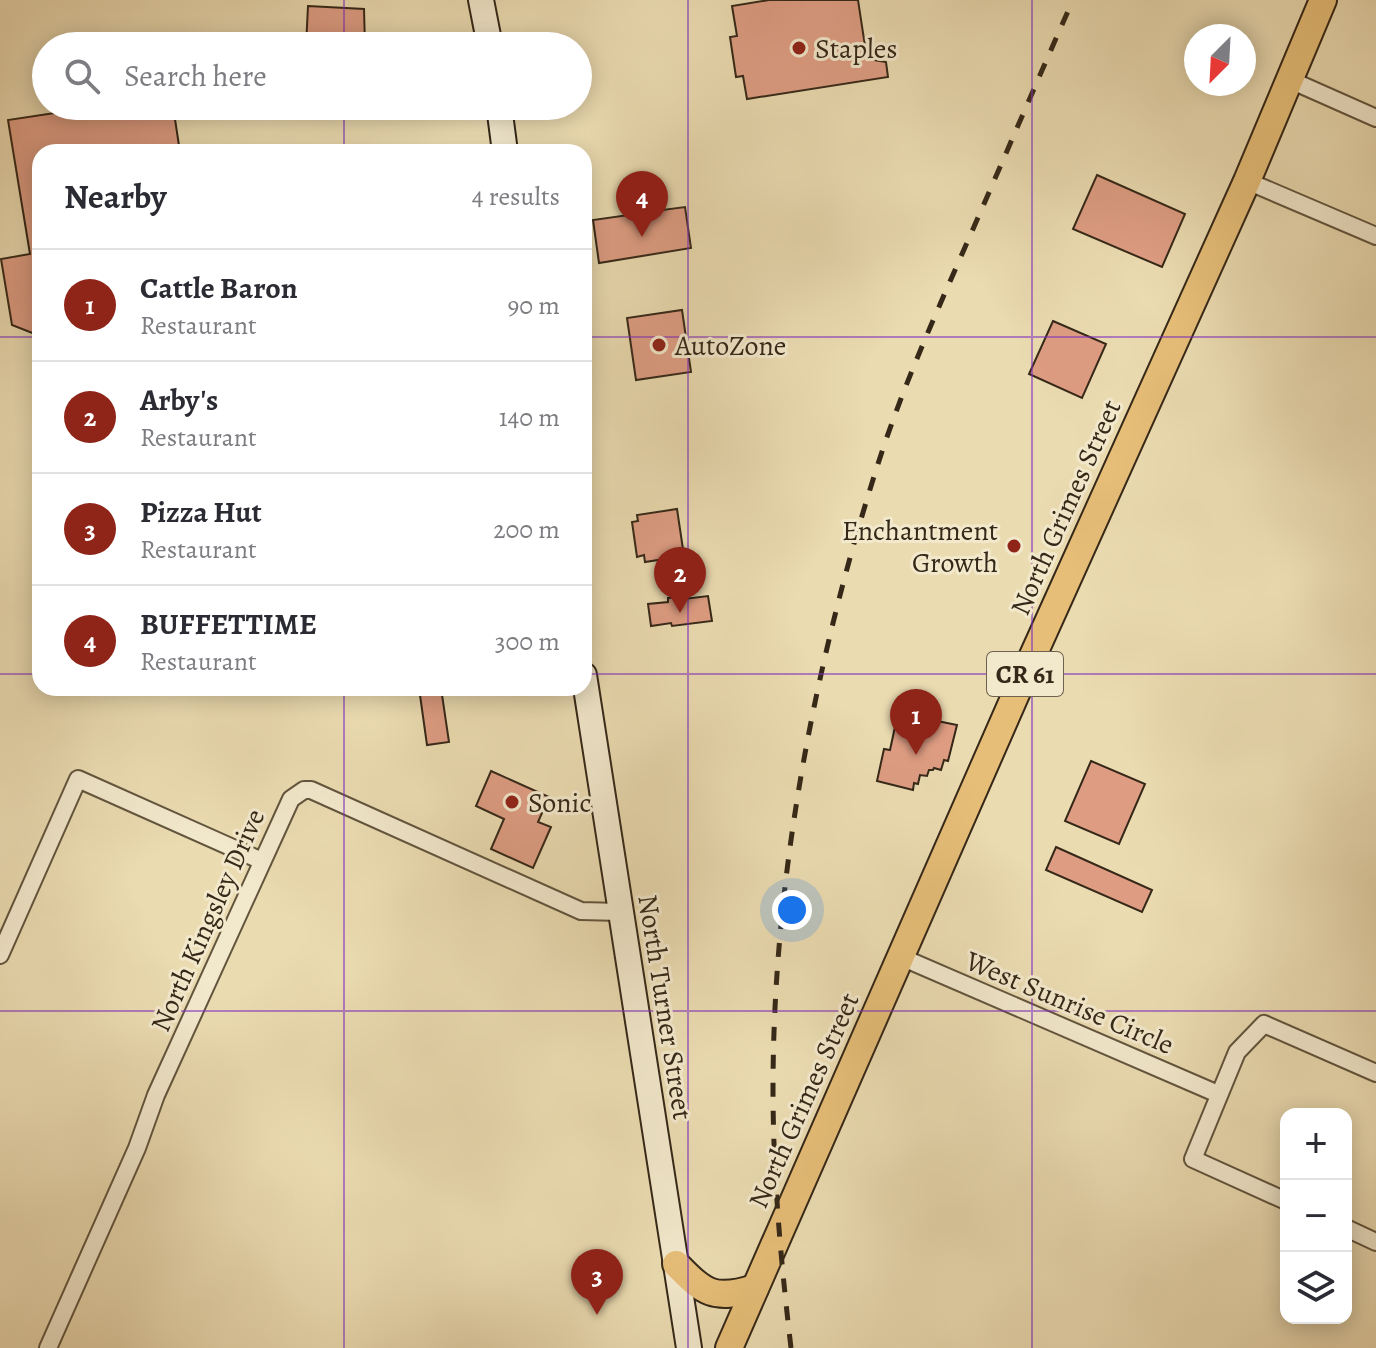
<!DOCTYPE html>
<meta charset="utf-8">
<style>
:root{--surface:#fff;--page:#f7f7f7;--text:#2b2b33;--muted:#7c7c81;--line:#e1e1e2;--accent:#8f2418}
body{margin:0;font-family:Alegreya,serif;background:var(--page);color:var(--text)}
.controls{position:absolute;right:24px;bottom:24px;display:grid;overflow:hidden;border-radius:16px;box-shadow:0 4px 20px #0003}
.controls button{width:72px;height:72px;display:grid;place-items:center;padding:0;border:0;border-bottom:2px solid var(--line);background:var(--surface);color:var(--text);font:40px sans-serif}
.compass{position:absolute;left:1184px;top:24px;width:72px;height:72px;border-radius:50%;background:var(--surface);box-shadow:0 4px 20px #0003;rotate:204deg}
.you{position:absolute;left:792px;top:910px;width:28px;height:28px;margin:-20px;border:6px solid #fff;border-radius:50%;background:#1a73e8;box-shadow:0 0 0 12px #1a73e833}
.badge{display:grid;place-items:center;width:52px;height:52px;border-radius:50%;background:var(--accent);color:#fff;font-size:26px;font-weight:700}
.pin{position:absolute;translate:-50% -66px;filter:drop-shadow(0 2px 4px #0008)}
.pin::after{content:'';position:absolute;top:42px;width:28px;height:24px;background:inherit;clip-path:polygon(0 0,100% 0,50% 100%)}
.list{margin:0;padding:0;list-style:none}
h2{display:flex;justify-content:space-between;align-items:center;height:104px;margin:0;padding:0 32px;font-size:34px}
h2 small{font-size:26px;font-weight:400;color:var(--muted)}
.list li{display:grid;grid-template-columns:52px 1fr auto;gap:24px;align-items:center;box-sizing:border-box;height:112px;padding:0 32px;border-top:2px solid var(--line)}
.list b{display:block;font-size:30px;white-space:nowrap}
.list p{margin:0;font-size:26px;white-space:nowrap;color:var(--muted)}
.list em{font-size:26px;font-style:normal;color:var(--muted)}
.icon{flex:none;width:44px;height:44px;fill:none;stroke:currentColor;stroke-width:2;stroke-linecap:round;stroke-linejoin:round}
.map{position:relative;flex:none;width:1376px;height:1348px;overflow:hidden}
.search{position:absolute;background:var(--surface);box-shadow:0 4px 20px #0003;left:32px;top:32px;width:560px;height:88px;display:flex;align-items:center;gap:20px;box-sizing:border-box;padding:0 28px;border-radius:44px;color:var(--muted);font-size:30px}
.panel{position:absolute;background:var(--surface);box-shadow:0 4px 20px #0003;left:32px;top:144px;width:560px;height:552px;border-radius:24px}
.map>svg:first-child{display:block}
.building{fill:#de9d83;stroke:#352818;stroke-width:2}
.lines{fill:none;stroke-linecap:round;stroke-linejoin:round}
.minor-casing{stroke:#62553e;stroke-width:20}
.secondary-casing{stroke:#352818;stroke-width:28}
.primary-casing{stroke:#352818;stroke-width:30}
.minor{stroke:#f2e8cc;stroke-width:16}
.secondary{stroke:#f2e8cc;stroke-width:24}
.primary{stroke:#e6be78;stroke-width:26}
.rail{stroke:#352818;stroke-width:5;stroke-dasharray:14 14;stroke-linecap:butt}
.grid{fill:none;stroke:#7b2cbf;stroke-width:2;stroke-opacity:0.55}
.poi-dot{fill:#8f2418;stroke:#f2e8cc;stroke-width:3}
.labels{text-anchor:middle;stroke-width:6;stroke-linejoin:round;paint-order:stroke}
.shield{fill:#f2e8cc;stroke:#6e624e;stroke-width:2}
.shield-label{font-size:26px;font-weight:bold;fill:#352818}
.poi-label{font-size:28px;fill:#352818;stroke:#f2e8cc;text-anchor:start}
.street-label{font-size:28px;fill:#352818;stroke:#f2e8cc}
</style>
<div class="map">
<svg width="1376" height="1348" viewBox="0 0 1376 1348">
<rect width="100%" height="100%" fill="#ebdbb1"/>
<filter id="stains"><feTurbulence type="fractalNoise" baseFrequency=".0025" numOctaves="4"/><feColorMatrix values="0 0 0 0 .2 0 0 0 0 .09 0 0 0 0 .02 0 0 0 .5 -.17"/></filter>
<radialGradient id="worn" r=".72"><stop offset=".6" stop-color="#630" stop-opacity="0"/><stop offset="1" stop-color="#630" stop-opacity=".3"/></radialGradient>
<g class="building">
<path d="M769,0H858L867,59L886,62L888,77L747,99L743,76L736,77L730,37L737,36L732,6Z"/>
<path d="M308,6L364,9L365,46H306Z"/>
<path d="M101,106H173L180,152H40V336L12,325L1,259L30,254L8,120Z"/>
<path d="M1097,175L1185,214L1162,267L1073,229Z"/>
<path d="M653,202L655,211L685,207L691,248L599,263L593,220L629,215L628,206Z"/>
<path d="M682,310L691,372L636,380L627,318Z"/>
<path d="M1053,321L1106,344L1082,398L1029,374Z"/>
<path d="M677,509L684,556L645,562L644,555L637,557L632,522L638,521L637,515Z"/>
<path d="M683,596L684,599L708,596L712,621L672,626L671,623L651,626L648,604L668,602V598Z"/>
<path d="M419,688H441L449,742L427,745Z"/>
<path d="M898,713L957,725L948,761L944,760L941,770L934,768L933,770H929L927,776L920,775L918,784L914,783L913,790L877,781L884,749L890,750Z"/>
<path d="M1091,761L1145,784L1119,844L1065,821Z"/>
<path d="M491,771L549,797L538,822L551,827L533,868L491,849L504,819L476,806Z"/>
<path d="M1056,847L1152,890L1142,912L1046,870Z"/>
</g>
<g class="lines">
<defs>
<g id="minor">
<path d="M1288,79L1376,118"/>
<path d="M1247,181L1376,236"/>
<path d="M0,955L78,779L262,861"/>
<path d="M901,957L1218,1094"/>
<path d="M1286,1201L1193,1159L1237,1052L1264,1024L1376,1073"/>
<path d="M1346,1228L1376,1242"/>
<path d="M48,1348L137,1148L156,1095L291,799L304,790H311L581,911L620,912"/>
</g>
<g id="secondary">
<path d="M481,0L490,46"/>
<path d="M499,106L505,152"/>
<path d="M584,675L689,1348"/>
</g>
<g id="primary">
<path d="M676,1264C704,1293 714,1301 755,1288"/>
<path d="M729,1348L1022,680L1247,181L1323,0"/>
</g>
</defs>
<use href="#minor" class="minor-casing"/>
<use href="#secondary" class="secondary-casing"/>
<use href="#primary" class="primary-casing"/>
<use href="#minor" class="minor"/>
<use href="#secondary" class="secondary"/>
<use href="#primary" class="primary"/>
<path class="rail" d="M791,1348C781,1262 773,1176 773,1089C773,880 814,665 877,467C901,391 934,318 966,245C1002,163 1037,81 1073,0"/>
</g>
<path class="grid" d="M344,0V46M688,0V1348M1032,0V1348M344,106V152M0,337H40M584,337H1376M0,674H40M584,674H1376M344,688V1348M0,1011H1376"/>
<g class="poi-dot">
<circle cx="799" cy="48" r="8"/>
<circle cx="659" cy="345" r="8"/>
<circle cx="1014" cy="546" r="8"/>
<circle cx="512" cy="802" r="8"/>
</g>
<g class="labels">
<rect class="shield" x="987" y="652" width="76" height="44" rx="6"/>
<g class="shield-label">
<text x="1025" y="683">CR 61</text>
</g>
<g class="poi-label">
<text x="815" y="58">Staples</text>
<text x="675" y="355">AutoZone</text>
<text x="998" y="540" text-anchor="end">Enchantment<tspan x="998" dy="32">Growth</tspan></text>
<text x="528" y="812">Sonic</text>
</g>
<g class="street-label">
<text transform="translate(1065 507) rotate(-66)" y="10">North Grimes Street</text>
<text transform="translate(207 920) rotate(-66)" y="10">North Kingsley Drive</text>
<text transform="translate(1070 1002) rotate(23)" y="10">West Sunrise Circle</text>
<text transform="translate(666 1007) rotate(81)" y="10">North Turner Street</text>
<text transform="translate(803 1100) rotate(-66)" y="10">North Grimes Street</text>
</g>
</g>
<rect width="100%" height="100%" filter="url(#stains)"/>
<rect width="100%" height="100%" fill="url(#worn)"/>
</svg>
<div class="controls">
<button>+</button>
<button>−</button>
<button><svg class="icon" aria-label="layers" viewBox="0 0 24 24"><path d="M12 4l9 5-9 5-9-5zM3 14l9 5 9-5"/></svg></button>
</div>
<svg class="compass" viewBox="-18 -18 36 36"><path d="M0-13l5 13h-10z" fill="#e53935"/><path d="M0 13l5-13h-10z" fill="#7c7c81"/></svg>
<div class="you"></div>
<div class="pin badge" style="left:916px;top:755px">1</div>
<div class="pin badge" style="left:680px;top:613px">2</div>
<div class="pin badge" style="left:597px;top:1315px">3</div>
<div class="pin badge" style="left:642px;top:237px">4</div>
<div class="search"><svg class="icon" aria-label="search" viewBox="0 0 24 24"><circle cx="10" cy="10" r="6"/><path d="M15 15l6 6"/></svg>Search here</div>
<section class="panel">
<h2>Nearby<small>4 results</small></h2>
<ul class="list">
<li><span class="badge">1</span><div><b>Cattle Baron</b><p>Restaurant</p></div><em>90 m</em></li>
<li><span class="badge">2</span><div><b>Arby's</b><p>Restaurant</p></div><em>140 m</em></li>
<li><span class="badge">3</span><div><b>Pizza Hut</b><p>Restaurant</p></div><em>200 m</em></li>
<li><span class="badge">4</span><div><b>BUFFETTIME</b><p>Restaurant</p></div><em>300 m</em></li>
</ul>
</section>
</div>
